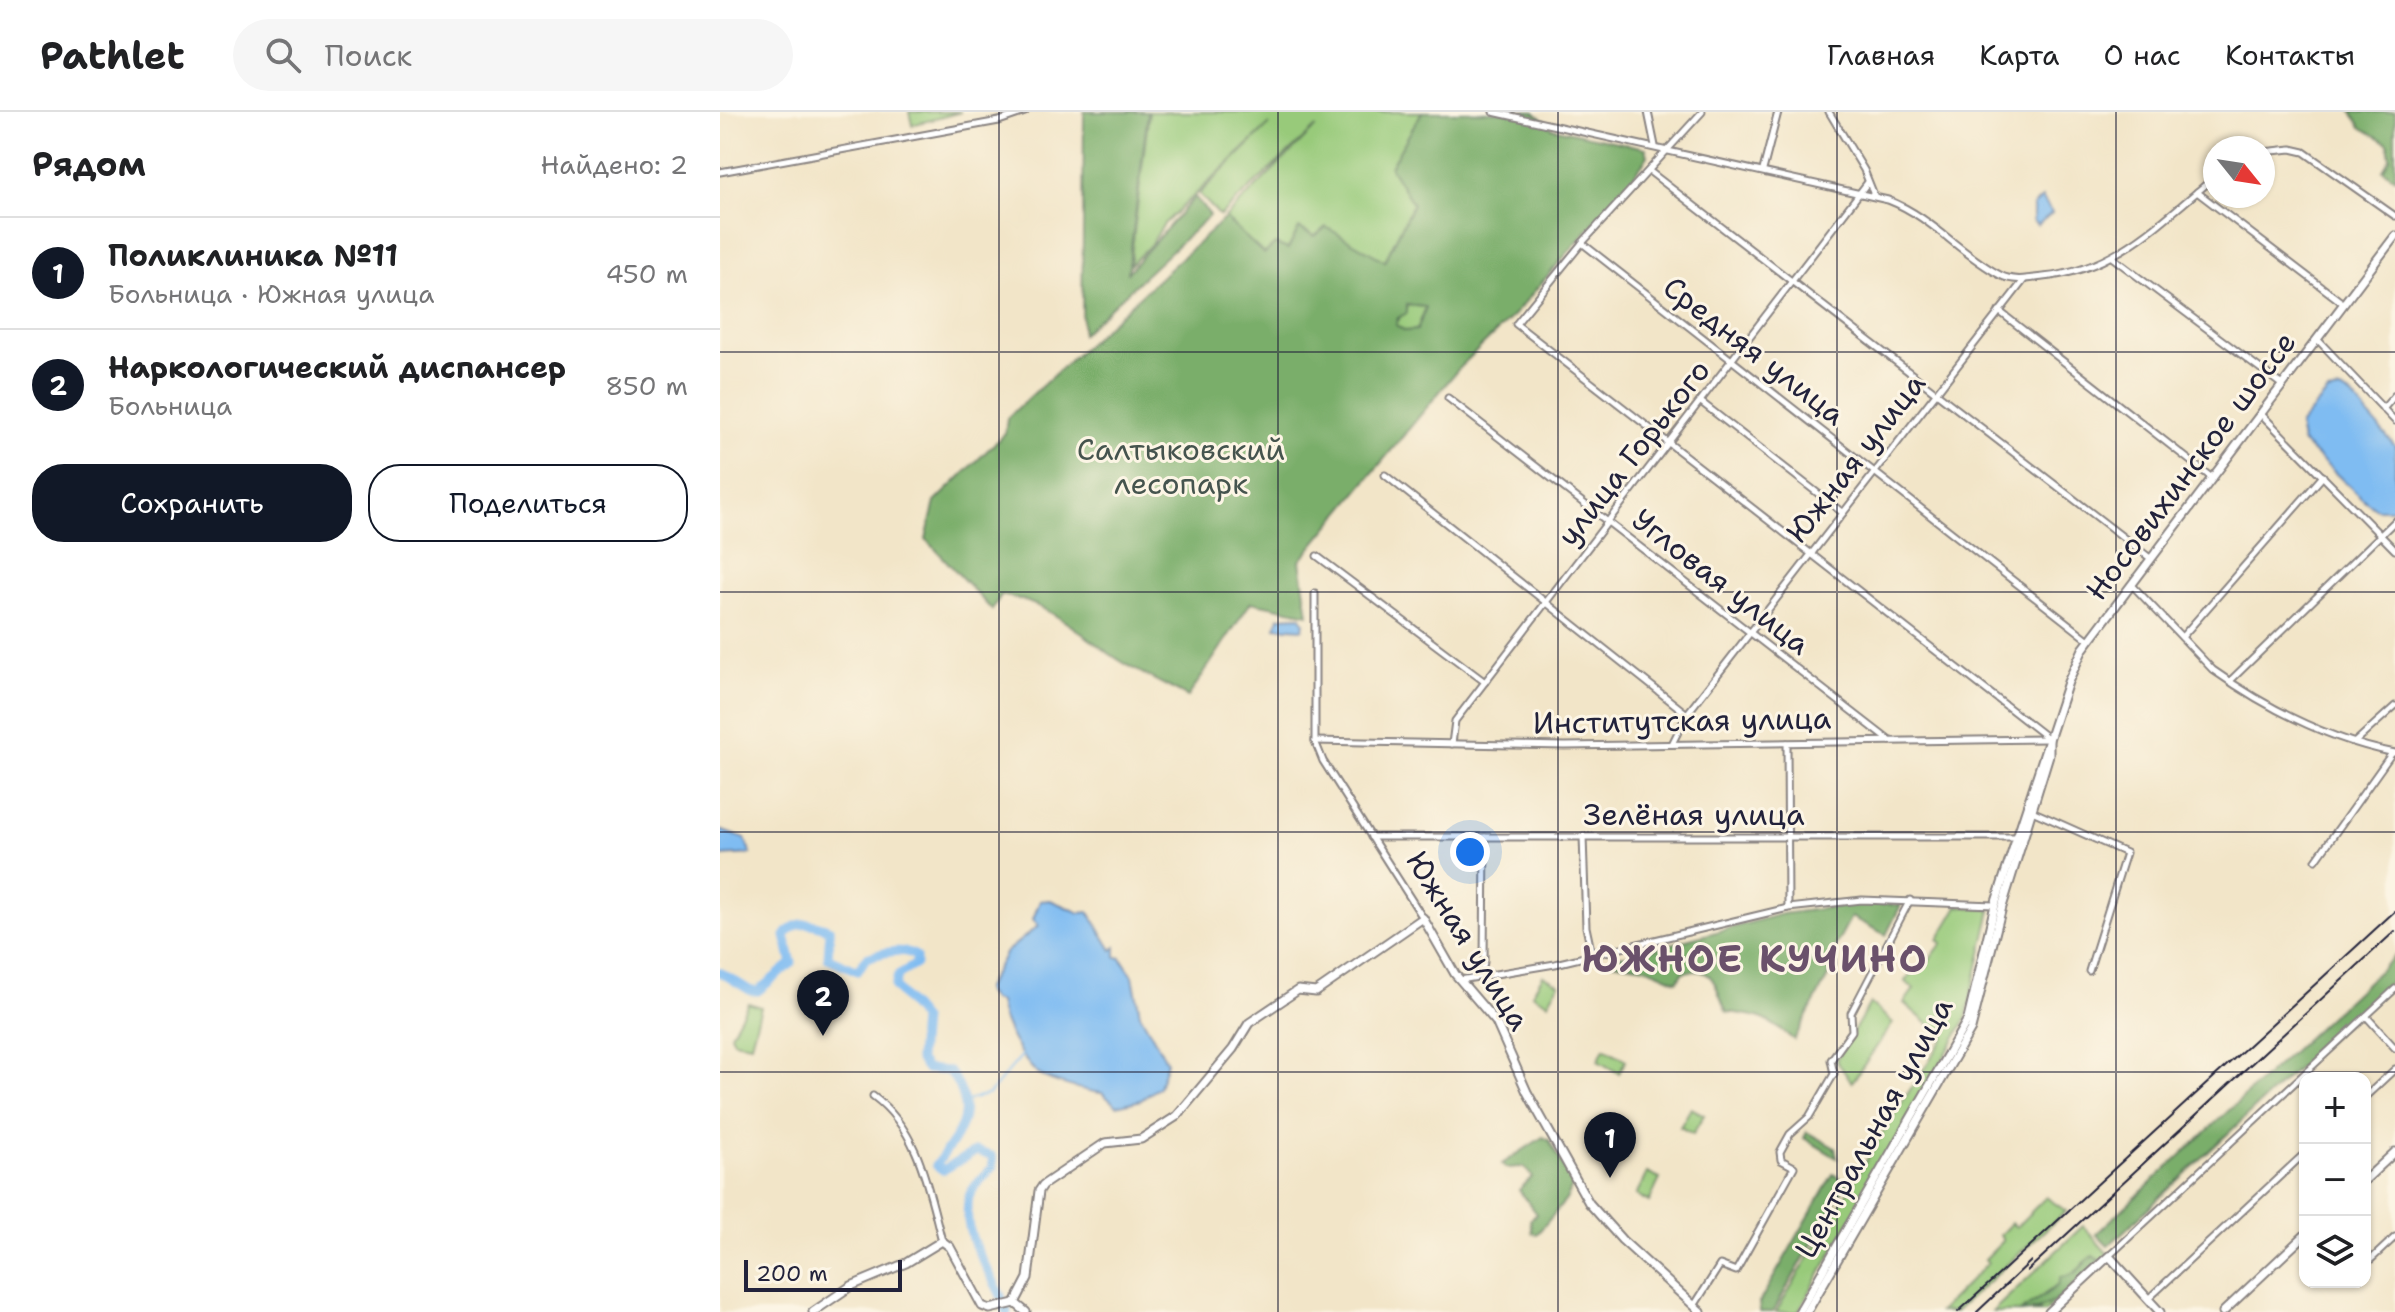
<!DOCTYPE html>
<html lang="ru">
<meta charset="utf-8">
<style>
:root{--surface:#fff;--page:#f6f6f6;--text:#202124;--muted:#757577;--line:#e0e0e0;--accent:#111827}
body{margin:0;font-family:"Shantell Sans",sans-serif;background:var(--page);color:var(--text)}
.controls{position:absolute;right:24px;bottom:24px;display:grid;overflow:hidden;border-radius:16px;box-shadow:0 2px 6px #0004}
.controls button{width:72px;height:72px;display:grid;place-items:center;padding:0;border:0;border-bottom:2px solid var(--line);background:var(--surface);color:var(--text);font:40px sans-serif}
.compass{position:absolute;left:1483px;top:24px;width:72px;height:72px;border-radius:50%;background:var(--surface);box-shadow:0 2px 6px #0004;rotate:120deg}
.scale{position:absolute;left:24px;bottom:20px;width:158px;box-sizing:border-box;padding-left:8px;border:4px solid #22223b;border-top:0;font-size:22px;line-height:28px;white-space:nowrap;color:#22223b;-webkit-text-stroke:6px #fcf5e5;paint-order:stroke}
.you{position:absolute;left:750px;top:740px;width:28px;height:28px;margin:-20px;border:6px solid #fff;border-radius:50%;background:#1a73e8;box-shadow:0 0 0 12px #1a73e833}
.badge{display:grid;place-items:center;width:52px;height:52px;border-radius:50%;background:var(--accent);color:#fff;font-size:26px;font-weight:700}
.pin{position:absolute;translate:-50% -66px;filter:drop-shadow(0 2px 4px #0008)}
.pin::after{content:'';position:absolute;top:42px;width:28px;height:24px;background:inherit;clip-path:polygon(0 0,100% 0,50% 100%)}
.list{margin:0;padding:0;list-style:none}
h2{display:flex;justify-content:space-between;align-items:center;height:104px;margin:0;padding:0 32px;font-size:34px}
h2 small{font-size:26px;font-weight:400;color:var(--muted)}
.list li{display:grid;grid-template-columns:52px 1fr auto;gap:24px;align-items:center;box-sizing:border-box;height:112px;padding:0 32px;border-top:2px solid var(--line)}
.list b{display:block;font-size:30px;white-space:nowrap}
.list p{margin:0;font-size:26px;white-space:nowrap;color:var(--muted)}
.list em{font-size:26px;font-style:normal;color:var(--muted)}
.actions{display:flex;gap:16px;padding:24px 32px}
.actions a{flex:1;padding:18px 0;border:2px solid var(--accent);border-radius:32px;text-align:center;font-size:28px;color:var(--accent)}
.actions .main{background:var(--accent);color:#fff}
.icon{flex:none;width:44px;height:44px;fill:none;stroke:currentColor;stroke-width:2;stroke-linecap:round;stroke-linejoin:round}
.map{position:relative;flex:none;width:1675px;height:1200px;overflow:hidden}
header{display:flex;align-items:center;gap:48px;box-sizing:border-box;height:112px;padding:0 40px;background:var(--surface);border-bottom:2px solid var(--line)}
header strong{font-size:38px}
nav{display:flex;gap:44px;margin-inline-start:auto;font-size:28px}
.search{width:560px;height:72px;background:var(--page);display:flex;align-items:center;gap:20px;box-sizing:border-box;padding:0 28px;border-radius:44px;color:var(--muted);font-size:30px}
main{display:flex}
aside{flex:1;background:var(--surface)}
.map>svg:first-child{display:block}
.green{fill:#98ca7a;stroke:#5d765a;stroke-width:2}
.forest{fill:#7aae6a;stroke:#4e6852;stroke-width:2;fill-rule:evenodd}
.water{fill:#7fbcf2;stroke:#506f96;stroke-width:2}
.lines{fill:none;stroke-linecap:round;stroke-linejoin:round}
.stream{stroke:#7fbcf2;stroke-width:2}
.river{stroke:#7fbcf2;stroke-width:9}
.minor-casing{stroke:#8a8482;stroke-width:9}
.tertiary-casing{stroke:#8a8482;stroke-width:11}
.secondary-casing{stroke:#8a8482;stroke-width:11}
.minor{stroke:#fff;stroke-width:5}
.tertiary{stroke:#fff;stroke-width:7}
.secondary{stroke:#fff;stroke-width:7}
.rail{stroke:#22223b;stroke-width:2}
.grid{fill:none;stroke:#22223b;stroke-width:2;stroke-opacity:0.55}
.labels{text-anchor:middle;stroke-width:6;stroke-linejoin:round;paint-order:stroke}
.street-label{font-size:30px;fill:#22223b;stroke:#fcf5e5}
.park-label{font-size:30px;fill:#45544e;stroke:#fcf5e5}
.district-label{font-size:38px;font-weight:bold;letter-spacing:2px;fill:#6a516b;stroke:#fcf5e5}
</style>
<header>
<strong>Pathlet</strong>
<div class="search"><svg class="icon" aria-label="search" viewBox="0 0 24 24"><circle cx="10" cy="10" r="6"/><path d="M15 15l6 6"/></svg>Поиск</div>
<nav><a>Главная</a><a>Карта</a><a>О нас</a><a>Контакты</a></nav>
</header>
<main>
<aside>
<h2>Рядом<small>Найдено: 2</small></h2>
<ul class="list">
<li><span class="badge">1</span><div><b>Поликлиника №11</b><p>Больница · Южная улица</p></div><em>450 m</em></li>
<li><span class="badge">2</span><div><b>Наркологический диспансер</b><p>Больница</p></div><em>850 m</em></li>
</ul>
<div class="actions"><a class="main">Сохранить</a><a>Поделиться</a></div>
</aside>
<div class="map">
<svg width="1675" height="1200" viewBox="0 0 1675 1200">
<rect width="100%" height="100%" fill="#fcf5e5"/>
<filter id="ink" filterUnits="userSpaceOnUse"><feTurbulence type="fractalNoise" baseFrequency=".0125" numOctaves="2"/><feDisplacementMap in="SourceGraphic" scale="16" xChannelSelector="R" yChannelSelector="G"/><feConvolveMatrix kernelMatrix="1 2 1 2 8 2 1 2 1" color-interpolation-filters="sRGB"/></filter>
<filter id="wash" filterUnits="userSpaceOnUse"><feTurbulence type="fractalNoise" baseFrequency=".006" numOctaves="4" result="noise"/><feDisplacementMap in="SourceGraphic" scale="32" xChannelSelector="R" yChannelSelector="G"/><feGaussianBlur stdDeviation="1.8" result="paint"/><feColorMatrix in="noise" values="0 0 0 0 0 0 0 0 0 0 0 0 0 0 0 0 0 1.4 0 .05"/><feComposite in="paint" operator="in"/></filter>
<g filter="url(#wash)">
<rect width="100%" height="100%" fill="#f2e5c8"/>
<g class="green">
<path d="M189,0H241L192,13Z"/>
<path d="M429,0H702L671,55L693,92L665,149L595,124L568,138L544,143L505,106L596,15L500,104L479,82L550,12L444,112L431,132L410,153Z"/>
<path d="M686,193L706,195L697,218L685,219L676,213Z"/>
<path d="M1238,794L1271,798L1246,907L1078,1200H1056L1171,1007L1224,926L1184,891L1194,877L1185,869L1194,858L1200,860L1222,831L1218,828Z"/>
<path d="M823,863L839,872L828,891L812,882Z"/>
<path d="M28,891L41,895L31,932L14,929L11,922Z"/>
<path d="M1150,891L1173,911L1132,970L1116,949Z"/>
<path d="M884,936L906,948L899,961L878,949Z"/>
<path d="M971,996L984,1003L973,1022L960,1015Z"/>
<path d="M927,1061L940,1067L929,1090L916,1083Z"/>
<path d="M1326,1085L1346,1099L1235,1200H1219L1268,1151L1265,1147L1283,1129L1280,1123L1291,1111L1296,1115Z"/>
<path d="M1363,1114L1388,1142L1325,1200H1314L1337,1187L1379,1149L1364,1150L1360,1157L1300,1200H1272Z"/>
</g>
<g class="forest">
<path d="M364,0H428L408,160L475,85L490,103L362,222Z"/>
<path d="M702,0H814L832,16L926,36L928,44L910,69L792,205L740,255L580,449L588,502L531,490L468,585C442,571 414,559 390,542C354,516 326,490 281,483L272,498L206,427L215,390L285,321L287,306L505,106L544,142L555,132L568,137L579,116L595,124L606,115L665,149L693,92L670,55ZM687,193L706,195L697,218L685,219L676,213L678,206L687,201Z"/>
<path d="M1632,0H1675V66L1663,58L1670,46L1668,31L1641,15Z"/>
<path d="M1137,792L1181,793L1166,823L1131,805L1104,855L1111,859L1074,928C1047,906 1042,904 1007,900C994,877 999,854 963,860L957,869L926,855L890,850L896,844L911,843L1062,802Z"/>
<path d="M1675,844V865L1388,1134L1376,1122Z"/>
<path d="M1087,1020L1115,1036L1117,1046L1084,1026Z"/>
<path d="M823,1025L829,1028L853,1072L846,1088L817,1122L812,1121L810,1108L817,1102L799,1078L812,1065L804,1055L785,1056L782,1052Z"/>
<path d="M1113,1062L1127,1070L1053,1200H1040L1039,1191Z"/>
<path d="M1373,1143L1379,1148C1356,1170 1332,1200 1300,1200L1338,1173L1341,1165C1357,1164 1362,1152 1373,1143Z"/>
</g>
<g class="water">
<path d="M1322,86L1332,101L1317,113L1313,109V94Z"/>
<path d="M1620,278L1632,284L1675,334V397H1657L1645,389L1582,330L1579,313L1608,280Z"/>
<path d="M580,504L584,510L583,517L556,515L559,505Z"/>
<path d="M0,718L25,727L31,742L0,744Z"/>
<path d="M330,788L360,801L369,800L392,838L396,835V845L401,846L413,864L420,902L447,950L439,975L421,988L397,994L382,981C369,980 327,969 317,961C301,947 281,910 279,890L272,888L265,878L286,840L318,814L313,807L320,789Z"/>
</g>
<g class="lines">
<path class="stream" d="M244,990L269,982L304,941"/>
<path class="river" d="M0,860L31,879H38L72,851L65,824C76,806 93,811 110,818L108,846L138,859L146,846C162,841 182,835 196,844V852L178,863L175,875L202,907L199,947L206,957L228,959L232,963C258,1001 239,1021 216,1053L223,1058L256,1039L272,1044L273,1055C265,1064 252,1073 249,1085C239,1128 277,1163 287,1200"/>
</g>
</g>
<g filter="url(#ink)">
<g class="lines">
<defs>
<g id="minor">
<path d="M773,0L1168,88C1212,105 1240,142 1280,163C1293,170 1308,167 1323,165C1395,159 1441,109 1495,65"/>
<path d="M928,0L935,34"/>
<path d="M982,0L862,131L796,212L1329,627"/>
<path d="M1109,0L1144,58L1154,83"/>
<path d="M1543,40L1571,37L1584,40L1675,104"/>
<path d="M1043,58L1058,0"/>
<path d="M929,59L1430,446"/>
<path d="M0,60L279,9L305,0"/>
<path d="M1477,80L1624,192"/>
<path d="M862,131L1369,528"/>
<path d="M1393,146L1562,273"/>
<path d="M1279,199L1492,366"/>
<path d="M1598,228L1675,309"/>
<path d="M728,286L1170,629"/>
<path d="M981,290L1123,401"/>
<path d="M1663,297L1675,283"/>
<path d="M1541,302L1675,438"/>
<path d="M665,363L967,602"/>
<path d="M597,444L765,570"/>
<path d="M1412,473L1493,558C1548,597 1609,628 1675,641"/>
<path d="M595,481V629L603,649L703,806"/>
<path d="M1462,525L1603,364"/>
<path d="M1510,569L1675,409"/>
<path d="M595,629L845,634L1328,627"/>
<path d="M1635,630L1675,594"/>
<path d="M1067,631L1068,796"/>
<path d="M732,632L735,609L1148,70"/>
<path d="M952,632L967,602L1304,168"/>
<path d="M1312,699L1406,741L1369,859"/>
<path d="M863,724L866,815L872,843"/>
<path d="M651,725H1297"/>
<path d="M1596,748L1672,641"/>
<path d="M761,865L764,850L765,725"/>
<path d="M740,868L835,852L1068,796L1142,788L1274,793"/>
<path d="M1646,904L1675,936"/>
<path d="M153,984C199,1018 208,1076 222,1129"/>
<path d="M1645,985L1675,957"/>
<path d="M1389,1144L1675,877"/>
<path d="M1645,1153L1675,1125"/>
<path d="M1428,1187L1585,1041"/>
<path d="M974,1194L1000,1153L1016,1159L1074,1055L1061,1048L1060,1040L1070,1022L1089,1005L1114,962L1111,948L1132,919L1131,901L1190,788"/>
</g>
<g id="tertiary">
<path d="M1645,1068L1675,1040"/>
<path d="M295,1191L308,1166L319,1079L323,1073L385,1031L421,1027L457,1004L513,937L529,911L578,878L596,880L703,806L735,862L776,910L807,980L869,1091L902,1128L981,1200"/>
<path d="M93,1200L131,1174L186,1151L222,1129L230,1135L262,1194L270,1197L295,1191L306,1200"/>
<path d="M1329,1200L1389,1144L1440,1200"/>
<path d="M1503,1200L1585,1123"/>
</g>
<g id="secondary">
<path d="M1079,1200L1248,907L1275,793L1297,725L1348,570L1363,537L1675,124"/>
<path d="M1087,1200L1251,917L1282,795L1329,643V629"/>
</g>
</defs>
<use href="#minor" class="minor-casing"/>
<use href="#tertiary" class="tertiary-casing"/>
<use href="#secondary" class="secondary-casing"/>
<use href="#minor" class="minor"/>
<use href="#tertiary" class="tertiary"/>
<use href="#secondary" class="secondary"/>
<g class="rail">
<path d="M1307,1159L1675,819"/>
<path d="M1238,1200L1675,799"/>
<path d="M1257,1200L1311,1149"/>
</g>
</g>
</g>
<path class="grid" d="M279,0V1200M558,0V1200M838,0V1200M1117,0V1200M1396,0V1200M0,240H1675M0,480H1675M0,720H1675M0,960H1675"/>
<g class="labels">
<g class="street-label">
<text transform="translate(1034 239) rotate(38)" y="10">Средняя улица</text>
<text transform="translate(914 341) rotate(-52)" y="10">улица Горького</text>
<text transform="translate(1136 346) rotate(-52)" y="10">Южная улица</text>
<text transform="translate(1471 354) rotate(-53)" y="10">Носовихинское шоссе</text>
<text transform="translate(1001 470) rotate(38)" y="10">Угловая улица</text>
<text transform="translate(962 609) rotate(-1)" y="10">Институтская улица</text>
<text x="974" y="713">Зелёная улица</text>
<text transform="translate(748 829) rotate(58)" y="10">Южная улица</text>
<text transform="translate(1154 1016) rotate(-61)" y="10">Центральная улица</text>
</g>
<g class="park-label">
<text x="461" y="348">Салтыковский<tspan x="461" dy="34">лесопарк</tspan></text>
</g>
<g class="district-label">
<text x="1035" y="860">ЮЖНОЕ КУЧИНО</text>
</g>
</g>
</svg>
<div class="controls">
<button>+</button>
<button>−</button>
<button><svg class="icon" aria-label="layers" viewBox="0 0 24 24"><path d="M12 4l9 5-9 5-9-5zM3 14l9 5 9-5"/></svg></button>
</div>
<svg class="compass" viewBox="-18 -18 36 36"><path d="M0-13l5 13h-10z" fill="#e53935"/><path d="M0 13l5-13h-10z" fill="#757577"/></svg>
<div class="scale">200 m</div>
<div class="you"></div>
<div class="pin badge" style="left:890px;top:1066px">1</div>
<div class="pin badge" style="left:103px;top:924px">2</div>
</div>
</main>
